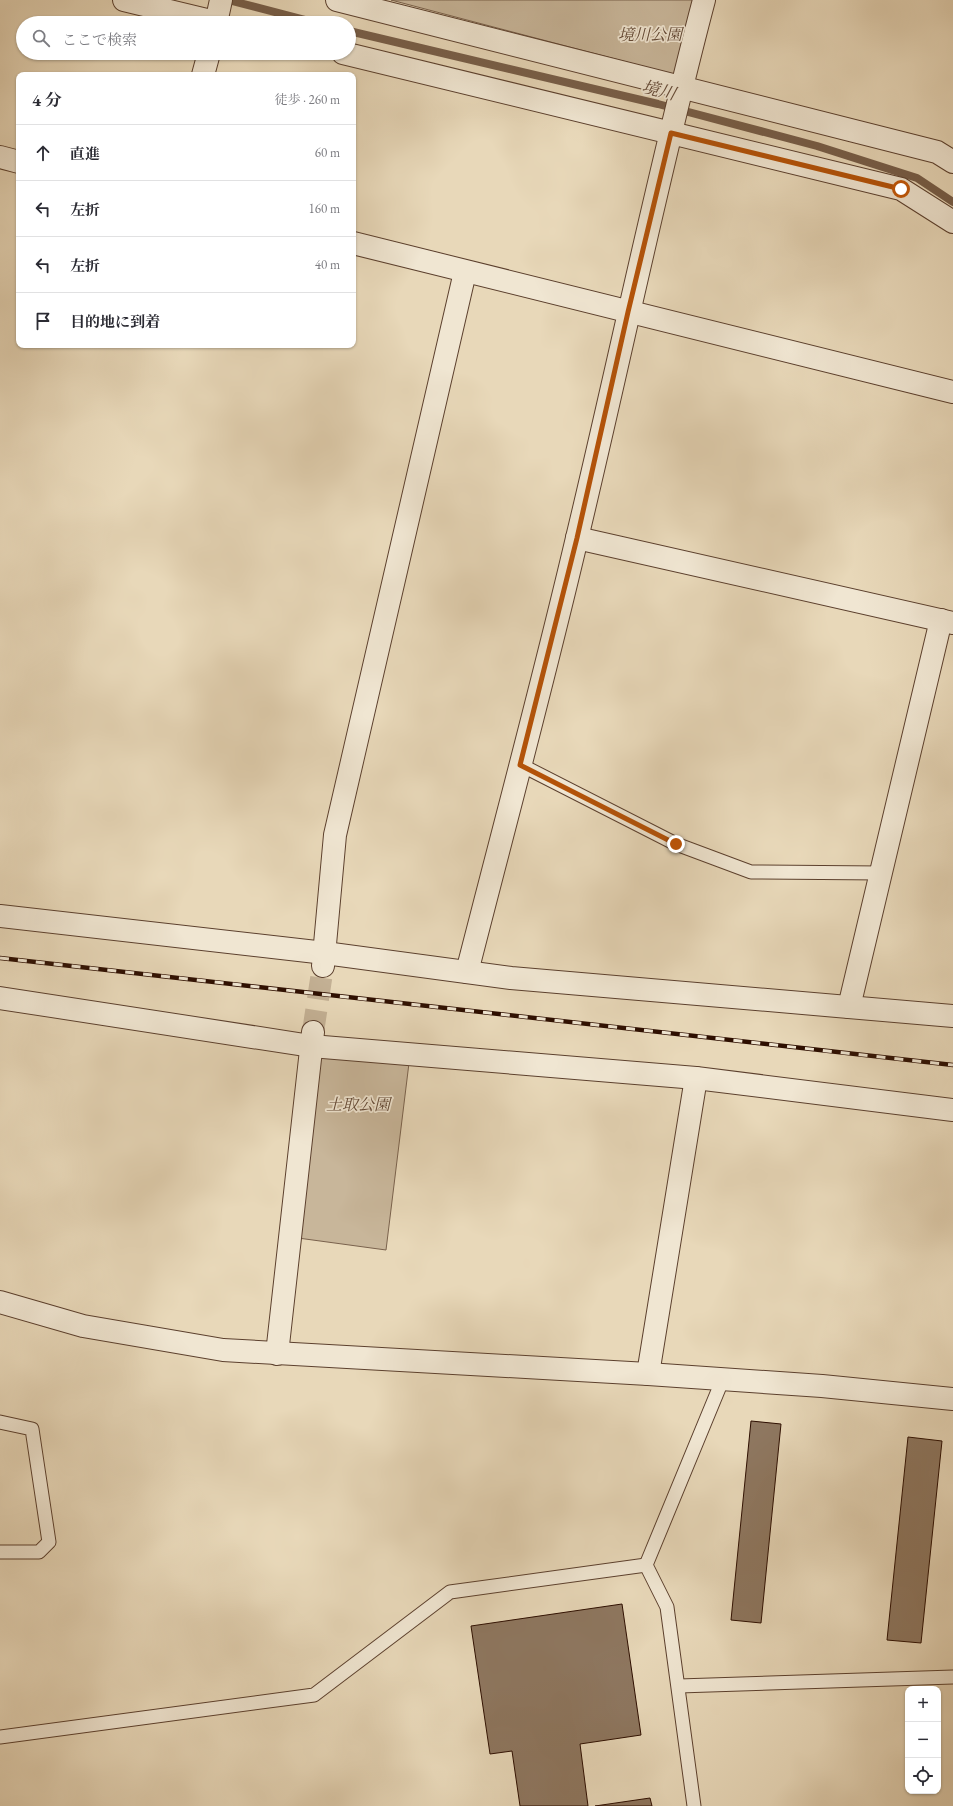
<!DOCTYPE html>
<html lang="ja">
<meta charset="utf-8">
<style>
:root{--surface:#fff;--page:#f2f2f3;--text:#2b2b33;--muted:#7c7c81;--line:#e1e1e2}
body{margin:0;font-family:"EB Garamond","Noto Serif JP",serif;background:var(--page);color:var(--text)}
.controls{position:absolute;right:12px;bottom:12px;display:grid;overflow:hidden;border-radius:8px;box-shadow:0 1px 3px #0004}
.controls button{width:36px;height:36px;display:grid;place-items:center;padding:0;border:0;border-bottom:1px solid var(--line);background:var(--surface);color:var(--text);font:20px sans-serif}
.stop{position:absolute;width:12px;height:12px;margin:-9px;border:3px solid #b45309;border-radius:50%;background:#fff}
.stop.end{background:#b45309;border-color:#fff;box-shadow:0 1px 4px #0008}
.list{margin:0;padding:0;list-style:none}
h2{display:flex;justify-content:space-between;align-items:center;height:52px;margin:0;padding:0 16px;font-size:17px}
h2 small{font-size:13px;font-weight:400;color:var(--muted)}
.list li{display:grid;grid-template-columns:26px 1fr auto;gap:12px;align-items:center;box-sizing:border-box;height:56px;padding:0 16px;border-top:1px solid var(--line)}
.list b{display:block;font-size:15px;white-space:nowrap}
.list em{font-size:13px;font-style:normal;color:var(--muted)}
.icon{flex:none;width:22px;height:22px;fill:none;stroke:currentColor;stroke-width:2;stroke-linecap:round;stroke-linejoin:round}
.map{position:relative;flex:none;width:953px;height:1806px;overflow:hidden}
.search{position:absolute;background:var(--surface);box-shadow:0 1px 3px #0004;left:16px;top:16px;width:340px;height:44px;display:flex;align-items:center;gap:10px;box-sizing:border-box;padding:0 14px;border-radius:22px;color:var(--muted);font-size:15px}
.panel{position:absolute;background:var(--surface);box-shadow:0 1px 3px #0004;left:16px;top:72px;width:340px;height:276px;border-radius:8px}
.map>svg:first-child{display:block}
.green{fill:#c8b69a;stroke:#7a624d}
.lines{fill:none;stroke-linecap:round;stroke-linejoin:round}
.stream{stroke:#775e49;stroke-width:8}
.building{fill:#8e7760;stroke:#2d0e00}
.minor-tunnel{stroke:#c3b094;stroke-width:22;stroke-dasharray:22 11;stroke-linecap:butt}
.service-casing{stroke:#5c402e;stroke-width:15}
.minor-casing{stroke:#5c402e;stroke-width:24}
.tertiary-casing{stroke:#5c402e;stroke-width:24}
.service{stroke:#f0e6d2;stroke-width:13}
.minor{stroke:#f0e6d2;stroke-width:22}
.tertiary{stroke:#f0e6d2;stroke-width:22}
.rail-casing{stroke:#2d0e00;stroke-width:4.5}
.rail{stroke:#f0e6d2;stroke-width:3;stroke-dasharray:9;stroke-linecap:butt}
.route{stroke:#b45309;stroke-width:5}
.labels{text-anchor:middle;stroke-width:3.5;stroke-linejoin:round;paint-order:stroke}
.park-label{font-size:16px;font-style:italic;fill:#634936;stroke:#f0e6d2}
.water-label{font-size:17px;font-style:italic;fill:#644a37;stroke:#f0e6d2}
</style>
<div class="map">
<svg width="953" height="1806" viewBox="0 0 953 1806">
<rect width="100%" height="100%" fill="#e8d8b9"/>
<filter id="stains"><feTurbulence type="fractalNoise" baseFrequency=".005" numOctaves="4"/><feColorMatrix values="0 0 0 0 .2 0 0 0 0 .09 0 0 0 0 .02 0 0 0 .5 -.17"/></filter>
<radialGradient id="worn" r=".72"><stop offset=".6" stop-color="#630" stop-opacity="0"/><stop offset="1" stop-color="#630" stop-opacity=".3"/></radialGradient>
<g class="green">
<path d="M391,0H695L676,75Z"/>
<path d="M318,1054L409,1063L386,1250L298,1238Z"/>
</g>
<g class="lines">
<g class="stream">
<path d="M228,0L317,23"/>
<path d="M349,31L658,104L817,146L917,178L953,202"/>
</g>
</g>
<g class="building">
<path d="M751,1421L781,1424L761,1623L731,1620Z"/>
<path d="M908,1437L942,1441L921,1643L887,1640Z"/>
<path d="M622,1604L641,1735L580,1744L588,1806H520L512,1751L490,1754L471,1626Z"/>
<path d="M650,1798L652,1806H595Z"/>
</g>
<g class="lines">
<path class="minor-tunnel" d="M313,1032L323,966"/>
<defs>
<g id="service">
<path d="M521,765L676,844L751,872L881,873"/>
<path d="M0,1422L32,1429L49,1542L39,1552H0"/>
<path d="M679,1686L953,1677"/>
<path d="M0,1737L314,1695L450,1592L646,1565"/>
<path d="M694,1806L667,1607L646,1565L722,1381"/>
</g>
<g id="minor">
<path d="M124,0L219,23"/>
<path d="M337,0L937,152L953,162"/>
<path d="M216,23L221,0"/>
<path d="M343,53L901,189L953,222"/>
<path d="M203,75L209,53"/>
<path d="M577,538L953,623"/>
<path d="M0,916L325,953L511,978L953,1016"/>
<path d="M323,966L335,835L465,272"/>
<path d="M467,972C504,827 543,683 577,538C620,359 657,178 704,0"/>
<path d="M0,998L311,1046L696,1078L953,1110"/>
<path d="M849,1007L941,620"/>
<path d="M277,1354L313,1032"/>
<path d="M648,1374L696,1078"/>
</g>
<g id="tertiary">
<path d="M0,157L19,162"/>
<path d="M353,243L953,392"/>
<path d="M0,1302L83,1326L223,1350L648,1374L822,1386L953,1399"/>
</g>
</defs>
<use href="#service" class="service-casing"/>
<use href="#minor" class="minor-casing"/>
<use href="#tertiary" class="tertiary-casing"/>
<use href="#service" class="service"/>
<use href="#minor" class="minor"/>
<use href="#tertiary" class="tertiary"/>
<defs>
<path id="rail" d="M0,958L953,1065"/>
</defs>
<use href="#rail" class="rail-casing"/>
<use href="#rail" class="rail"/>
</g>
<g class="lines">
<path class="route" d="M676,844L520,765L577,538L628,312L671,133L901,189"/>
</g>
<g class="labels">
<g class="park-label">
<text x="650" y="40">境川公園</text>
<text x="358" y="1110">土取公園</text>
</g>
<g class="water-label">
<text transform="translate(659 90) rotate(14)" y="6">境川</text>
</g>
</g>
<rect width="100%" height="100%" filter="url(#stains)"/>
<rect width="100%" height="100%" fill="url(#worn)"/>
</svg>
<div class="controls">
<button>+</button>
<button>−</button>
<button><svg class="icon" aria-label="locate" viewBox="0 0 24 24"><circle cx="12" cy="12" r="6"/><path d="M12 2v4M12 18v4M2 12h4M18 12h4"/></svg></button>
</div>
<div class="stop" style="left:901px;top:189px"></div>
<div class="stop end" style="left:676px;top:844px"></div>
<div class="search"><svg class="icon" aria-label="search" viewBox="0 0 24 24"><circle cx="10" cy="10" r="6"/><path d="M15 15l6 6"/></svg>ここで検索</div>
<section class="panel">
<h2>4 分<small>徒歩 · 260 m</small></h2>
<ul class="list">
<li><svg class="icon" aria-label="ahead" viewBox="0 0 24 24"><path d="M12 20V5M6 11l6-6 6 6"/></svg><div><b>直進</b></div><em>60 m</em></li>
<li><svg class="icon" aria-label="left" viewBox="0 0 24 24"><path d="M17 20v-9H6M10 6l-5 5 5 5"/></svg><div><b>左折</b></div><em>160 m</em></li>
<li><svg class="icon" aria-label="left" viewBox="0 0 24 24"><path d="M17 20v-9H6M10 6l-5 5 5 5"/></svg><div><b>左折</b></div><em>40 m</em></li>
<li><svg class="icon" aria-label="arrive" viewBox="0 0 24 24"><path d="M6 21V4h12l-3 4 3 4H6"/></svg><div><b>目的地に到着</b></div></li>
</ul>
</section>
</div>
